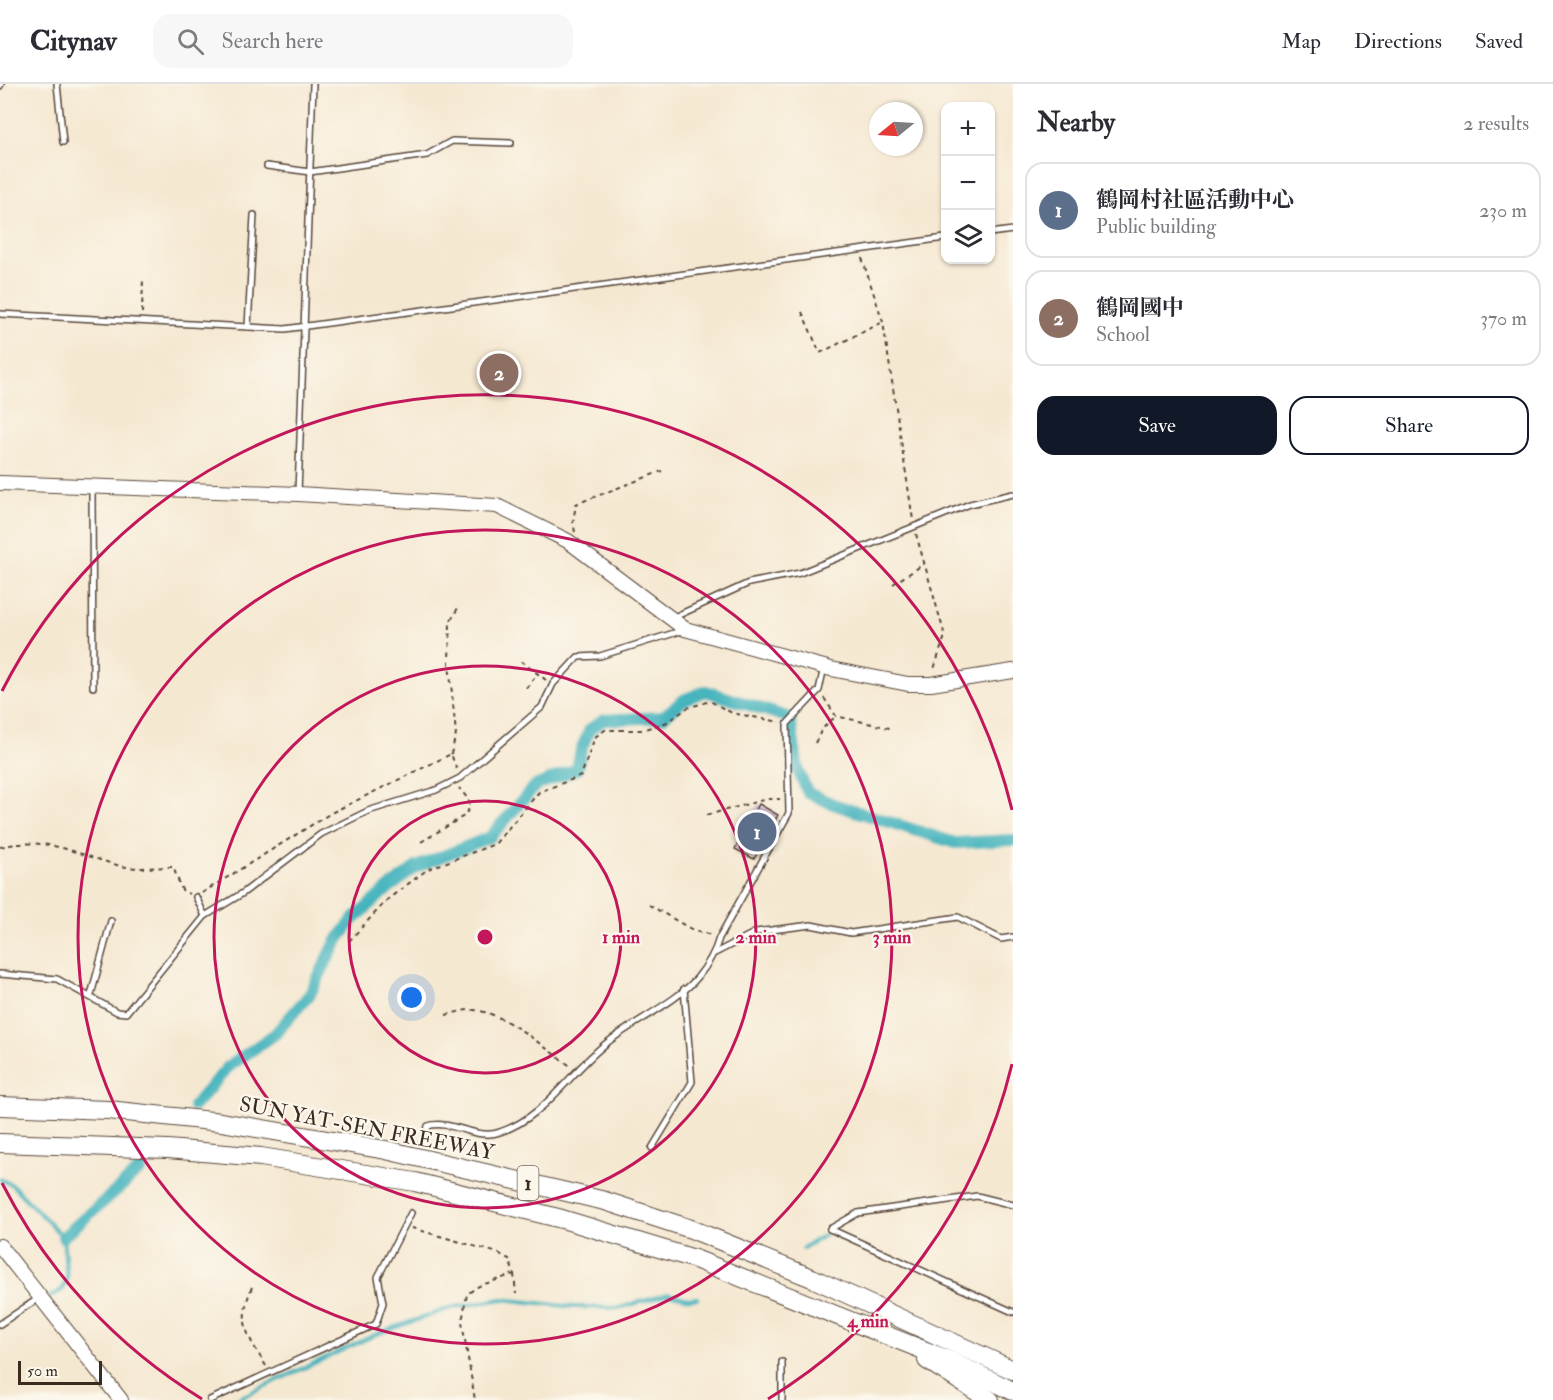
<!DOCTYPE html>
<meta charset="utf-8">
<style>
:root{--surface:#fff;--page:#f7f7f7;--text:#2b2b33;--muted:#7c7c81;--line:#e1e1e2;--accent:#111827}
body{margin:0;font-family:"IM FELL Double Pica","Noto Serif TC",serif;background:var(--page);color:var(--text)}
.controls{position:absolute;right:18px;top:18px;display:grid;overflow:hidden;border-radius:12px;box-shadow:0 2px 4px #0004}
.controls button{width:54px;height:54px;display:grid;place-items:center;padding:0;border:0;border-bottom:2px solid var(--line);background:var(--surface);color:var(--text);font:30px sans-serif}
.compass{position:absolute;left:869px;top:18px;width:54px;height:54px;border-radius:50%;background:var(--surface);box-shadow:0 2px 4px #0004;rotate:252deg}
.scale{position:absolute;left:18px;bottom:15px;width:84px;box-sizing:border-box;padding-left:6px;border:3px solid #3b2a1e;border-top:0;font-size:16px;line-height:21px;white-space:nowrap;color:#3b2a1e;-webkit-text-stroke:4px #fbf7ec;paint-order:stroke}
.you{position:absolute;left:412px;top:914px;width:21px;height:21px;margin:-15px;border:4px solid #fff;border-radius:50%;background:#1a73e8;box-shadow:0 0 0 9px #1a73e833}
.badge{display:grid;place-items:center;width:39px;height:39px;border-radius:50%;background:var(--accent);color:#fff;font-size:20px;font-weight:700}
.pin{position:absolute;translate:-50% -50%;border:3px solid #fff;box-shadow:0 2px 6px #0006}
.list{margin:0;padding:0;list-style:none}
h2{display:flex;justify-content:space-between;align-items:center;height:78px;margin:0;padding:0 24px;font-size:26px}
h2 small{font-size:20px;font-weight:400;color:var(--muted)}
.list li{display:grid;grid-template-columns:39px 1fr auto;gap:18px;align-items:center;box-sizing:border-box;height:96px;margin:0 12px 12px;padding:0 12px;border:2px solid var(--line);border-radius:18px}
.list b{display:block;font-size:22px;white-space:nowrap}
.list p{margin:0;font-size:20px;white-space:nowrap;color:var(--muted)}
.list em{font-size:20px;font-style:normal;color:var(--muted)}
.actions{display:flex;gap:12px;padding:18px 24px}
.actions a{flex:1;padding:14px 0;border:2px solid var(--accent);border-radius:18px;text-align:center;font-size:21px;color:var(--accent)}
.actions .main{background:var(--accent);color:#fff}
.icon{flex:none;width:33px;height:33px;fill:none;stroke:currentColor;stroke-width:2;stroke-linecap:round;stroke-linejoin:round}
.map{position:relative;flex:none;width:1013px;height:1316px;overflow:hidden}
header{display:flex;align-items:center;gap:36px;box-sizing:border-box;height:84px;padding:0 30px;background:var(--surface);border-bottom:2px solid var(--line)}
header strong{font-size:28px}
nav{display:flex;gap:33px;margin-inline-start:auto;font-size:21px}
.search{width:420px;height:54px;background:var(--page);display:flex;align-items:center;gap:15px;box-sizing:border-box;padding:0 21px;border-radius:18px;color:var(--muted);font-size:22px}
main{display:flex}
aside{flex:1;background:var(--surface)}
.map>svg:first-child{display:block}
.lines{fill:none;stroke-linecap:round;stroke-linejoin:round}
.stream{stroke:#45b4bd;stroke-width:4}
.canal{stroke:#45b4bd;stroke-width:12}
.building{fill:#bc9ac5}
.lane-casing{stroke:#574639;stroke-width:8}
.secondary-casing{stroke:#574639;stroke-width:16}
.highway-casing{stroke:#574639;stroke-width:20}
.path{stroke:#574639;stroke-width:2;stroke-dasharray:4.5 4.5;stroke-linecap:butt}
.lane{stroke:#fff;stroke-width:5}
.secondary{stroke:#fff;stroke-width:14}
.highway{stroke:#fff;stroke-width:18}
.ring{fill:none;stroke:#c2185b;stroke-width:3}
.labels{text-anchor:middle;stroke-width:4.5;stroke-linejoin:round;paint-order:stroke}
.shield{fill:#fbf7ec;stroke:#75685c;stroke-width:1.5}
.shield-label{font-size:20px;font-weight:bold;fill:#3b2a1e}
.street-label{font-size:21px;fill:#3b2a1e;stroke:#fbf7ec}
.centre{fill:#c2185b;stroke:#fbf7ec;stroke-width:3}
.ring-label{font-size:18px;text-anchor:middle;font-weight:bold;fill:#c2185b;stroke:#fbf7ec;stroke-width:4.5;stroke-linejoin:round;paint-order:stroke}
</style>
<header>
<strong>Citynav</strong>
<div class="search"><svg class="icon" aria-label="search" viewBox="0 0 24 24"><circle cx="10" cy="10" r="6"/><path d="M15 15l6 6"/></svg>Search here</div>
<nav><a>Map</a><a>Directions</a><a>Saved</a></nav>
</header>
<main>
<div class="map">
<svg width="1013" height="1316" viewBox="0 0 1013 1316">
<rect width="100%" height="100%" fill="#fbf7ec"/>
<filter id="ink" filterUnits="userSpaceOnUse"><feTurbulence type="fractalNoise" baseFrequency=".0167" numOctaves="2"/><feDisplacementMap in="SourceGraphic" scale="12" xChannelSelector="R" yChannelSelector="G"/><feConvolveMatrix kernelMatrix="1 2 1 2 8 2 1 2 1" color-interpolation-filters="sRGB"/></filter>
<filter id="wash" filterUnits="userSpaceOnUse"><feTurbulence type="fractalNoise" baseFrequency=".008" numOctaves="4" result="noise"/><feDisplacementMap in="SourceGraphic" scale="24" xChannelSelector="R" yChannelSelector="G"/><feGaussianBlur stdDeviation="1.35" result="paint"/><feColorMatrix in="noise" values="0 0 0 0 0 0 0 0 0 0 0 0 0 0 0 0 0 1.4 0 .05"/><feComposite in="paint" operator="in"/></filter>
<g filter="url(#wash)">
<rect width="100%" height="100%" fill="#f5e8d1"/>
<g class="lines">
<g class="stream">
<path d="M0,1095L12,1101L63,1153L67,1194L62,1206L50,1213"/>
<path d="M803,1164L825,1151"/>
<path d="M235,1316L377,1250L450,1224L502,1215L574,1223L619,1224L668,1210L689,1215L698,1214"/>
</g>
<g class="canal">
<path d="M194,1022L228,983L275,950L310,910L336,858L352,837L379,812L416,783L490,753L535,702L577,685L581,666L590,645L604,636L663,633L685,615L706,607L790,634L798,687L808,709L833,720L955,759L1013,756"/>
<path d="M63,1153L141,1085"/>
</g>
</g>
<g id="blocks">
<path class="building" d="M759,720L778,731L754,775L735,765Z"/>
</g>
</g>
<g filter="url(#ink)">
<use href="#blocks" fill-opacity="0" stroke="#574639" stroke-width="1.5"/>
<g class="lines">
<defs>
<g id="lane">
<path d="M57,0L63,58"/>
<path d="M0,2L1,0"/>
<path d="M267,82L310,88L427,71L452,57L511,59"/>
<path d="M990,149L1013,146"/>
<path d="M0,230L285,245L945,154"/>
<path d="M248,243L254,131"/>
<path d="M92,404L93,603"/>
<path d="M298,409L313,0"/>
<path d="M672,534L749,499L800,489L970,420L1013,410"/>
<path d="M205,832L243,809L321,750L368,727L436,706L460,694L542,623L553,600L578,573L600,572L684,546"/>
<path d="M715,869L756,848L811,841L851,849L958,833L1001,855L1013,853"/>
<path d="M0,890L57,895L117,928L126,929L205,832L196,813"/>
<path d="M91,911L111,837"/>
<path d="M425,1053L428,1042C452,1035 476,1057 500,1048C546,1033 571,986 608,958C633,938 678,917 697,894C707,882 715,869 719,854L789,729L787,640L819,606L824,583"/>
<path d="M652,1064L692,998L684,905"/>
<path d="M830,1145L1013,1228"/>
<path d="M830,1145L858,1129L977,1112L1013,1121"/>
<path d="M0,1240L39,1214"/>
<path d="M782,1278V1316"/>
<path d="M210,1316L376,1240L383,1219L378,1193L411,1129"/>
</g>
<g id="secondary">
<path d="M0,399L298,410L497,422L568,457L685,545L831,585L908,600H931L1013,587"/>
<path d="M0,1162L121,1316"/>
</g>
<g id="highway">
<path d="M0,1022L108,1026L221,1038L386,1066L605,1117L691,1145L812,1194L1013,1286"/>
<path d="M0,1059L168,1065L261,1073L415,1098L562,1135L695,1175L951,1277L1013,1307"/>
<path d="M927,1276L990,1316"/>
</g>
</defs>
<use href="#lane" class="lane-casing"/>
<use href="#secondary" class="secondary-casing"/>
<use href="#highway" class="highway-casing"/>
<g class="path">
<path d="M862,174L883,238L913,436"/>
<path d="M802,228L820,269L883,238"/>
<path d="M142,229L143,193"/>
<path d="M575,448L573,438L576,420L662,387"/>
<path d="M916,450L945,552L933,588"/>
<path d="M893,500L924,480"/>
<path d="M521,577L546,596"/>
<path d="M526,604L537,591"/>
<path d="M824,614L836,632L890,644"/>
<path d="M815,659L822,645L836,632"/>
<path d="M451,670L456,650L449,579L450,538L459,522"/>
<path d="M707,731L767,715H780"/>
<path d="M421,758L464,732L469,725V716L459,704"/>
<path d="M0,763C49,752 72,769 117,781C134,786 156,783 173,783L182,806L189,810"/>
<path d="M202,809L331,729L451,670L457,686"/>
<path d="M649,821L691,845L711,851"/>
<path d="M349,857L388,815L428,785L495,760L539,708L581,692L595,653L605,646H641L668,638L687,624L710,617L732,629L780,638"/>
<path d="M446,931C455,929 465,925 474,926C506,929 545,965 572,983"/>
<path d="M412,1144L498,1169L509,1175L514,1190L479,1202L467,1210L462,1238L475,1316"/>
<path d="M514,1190L516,1210"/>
<path d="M252,1203C237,1239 247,1251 266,1282"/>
</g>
<use href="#lane" class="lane"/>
<use href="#secondary" class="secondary"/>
<use href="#highway" class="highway"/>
</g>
</g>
<g class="ring">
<circle cx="485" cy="853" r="136"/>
<circle cx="485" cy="853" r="271"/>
<circle cx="485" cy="853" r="407"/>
<path d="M1012 980A542 542 0 0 1 768 1315M202 1315A542 542 0 0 1 2 1099M2 607A542 542 0 0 1 1012 726"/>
</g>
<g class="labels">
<rect class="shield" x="517.5" y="1082" width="21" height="34" rx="4.5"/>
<g class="shield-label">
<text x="528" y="1106">1</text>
</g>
<g class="street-label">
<text transform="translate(367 1044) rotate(11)" y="7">SUN YAT-SEN FREEWAY</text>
</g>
</g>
<circle cx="485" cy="853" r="9" class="centre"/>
<g class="ring-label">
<text x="621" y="859">1 min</text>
<text x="756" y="859">2 min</text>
<text x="892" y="859">3 min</text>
<text x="868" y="1243">4 min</text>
</g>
</svg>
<div class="controls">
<button>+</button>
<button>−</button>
<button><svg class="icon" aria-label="layers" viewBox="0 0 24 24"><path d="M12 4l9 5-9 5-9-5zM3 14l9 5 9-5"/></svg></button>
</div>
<svg class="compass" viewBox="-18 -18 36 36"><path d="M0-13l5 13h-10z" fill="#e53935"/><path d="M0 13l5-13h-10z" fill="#7c7c81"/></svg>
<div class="scale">50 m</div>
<div class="you"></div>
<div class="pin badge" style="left:757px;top:748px;background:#5c6f8a">1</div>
<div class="pin badge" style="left:499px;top:289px;background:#8d6e63">2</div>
</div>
<aside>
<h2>Nearby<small>2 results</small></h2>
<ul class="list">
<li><span class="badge" style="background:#5c6f8a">1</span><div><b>鶴岡村社區活動中心</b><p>Public building</p></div><em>230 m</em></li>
<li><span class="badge" style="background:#8d6e63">2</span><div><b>鶴岡國中</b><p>School</p></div><em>370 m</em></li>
</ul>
<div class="actions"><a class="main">Save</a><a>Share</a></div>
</aside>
</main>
